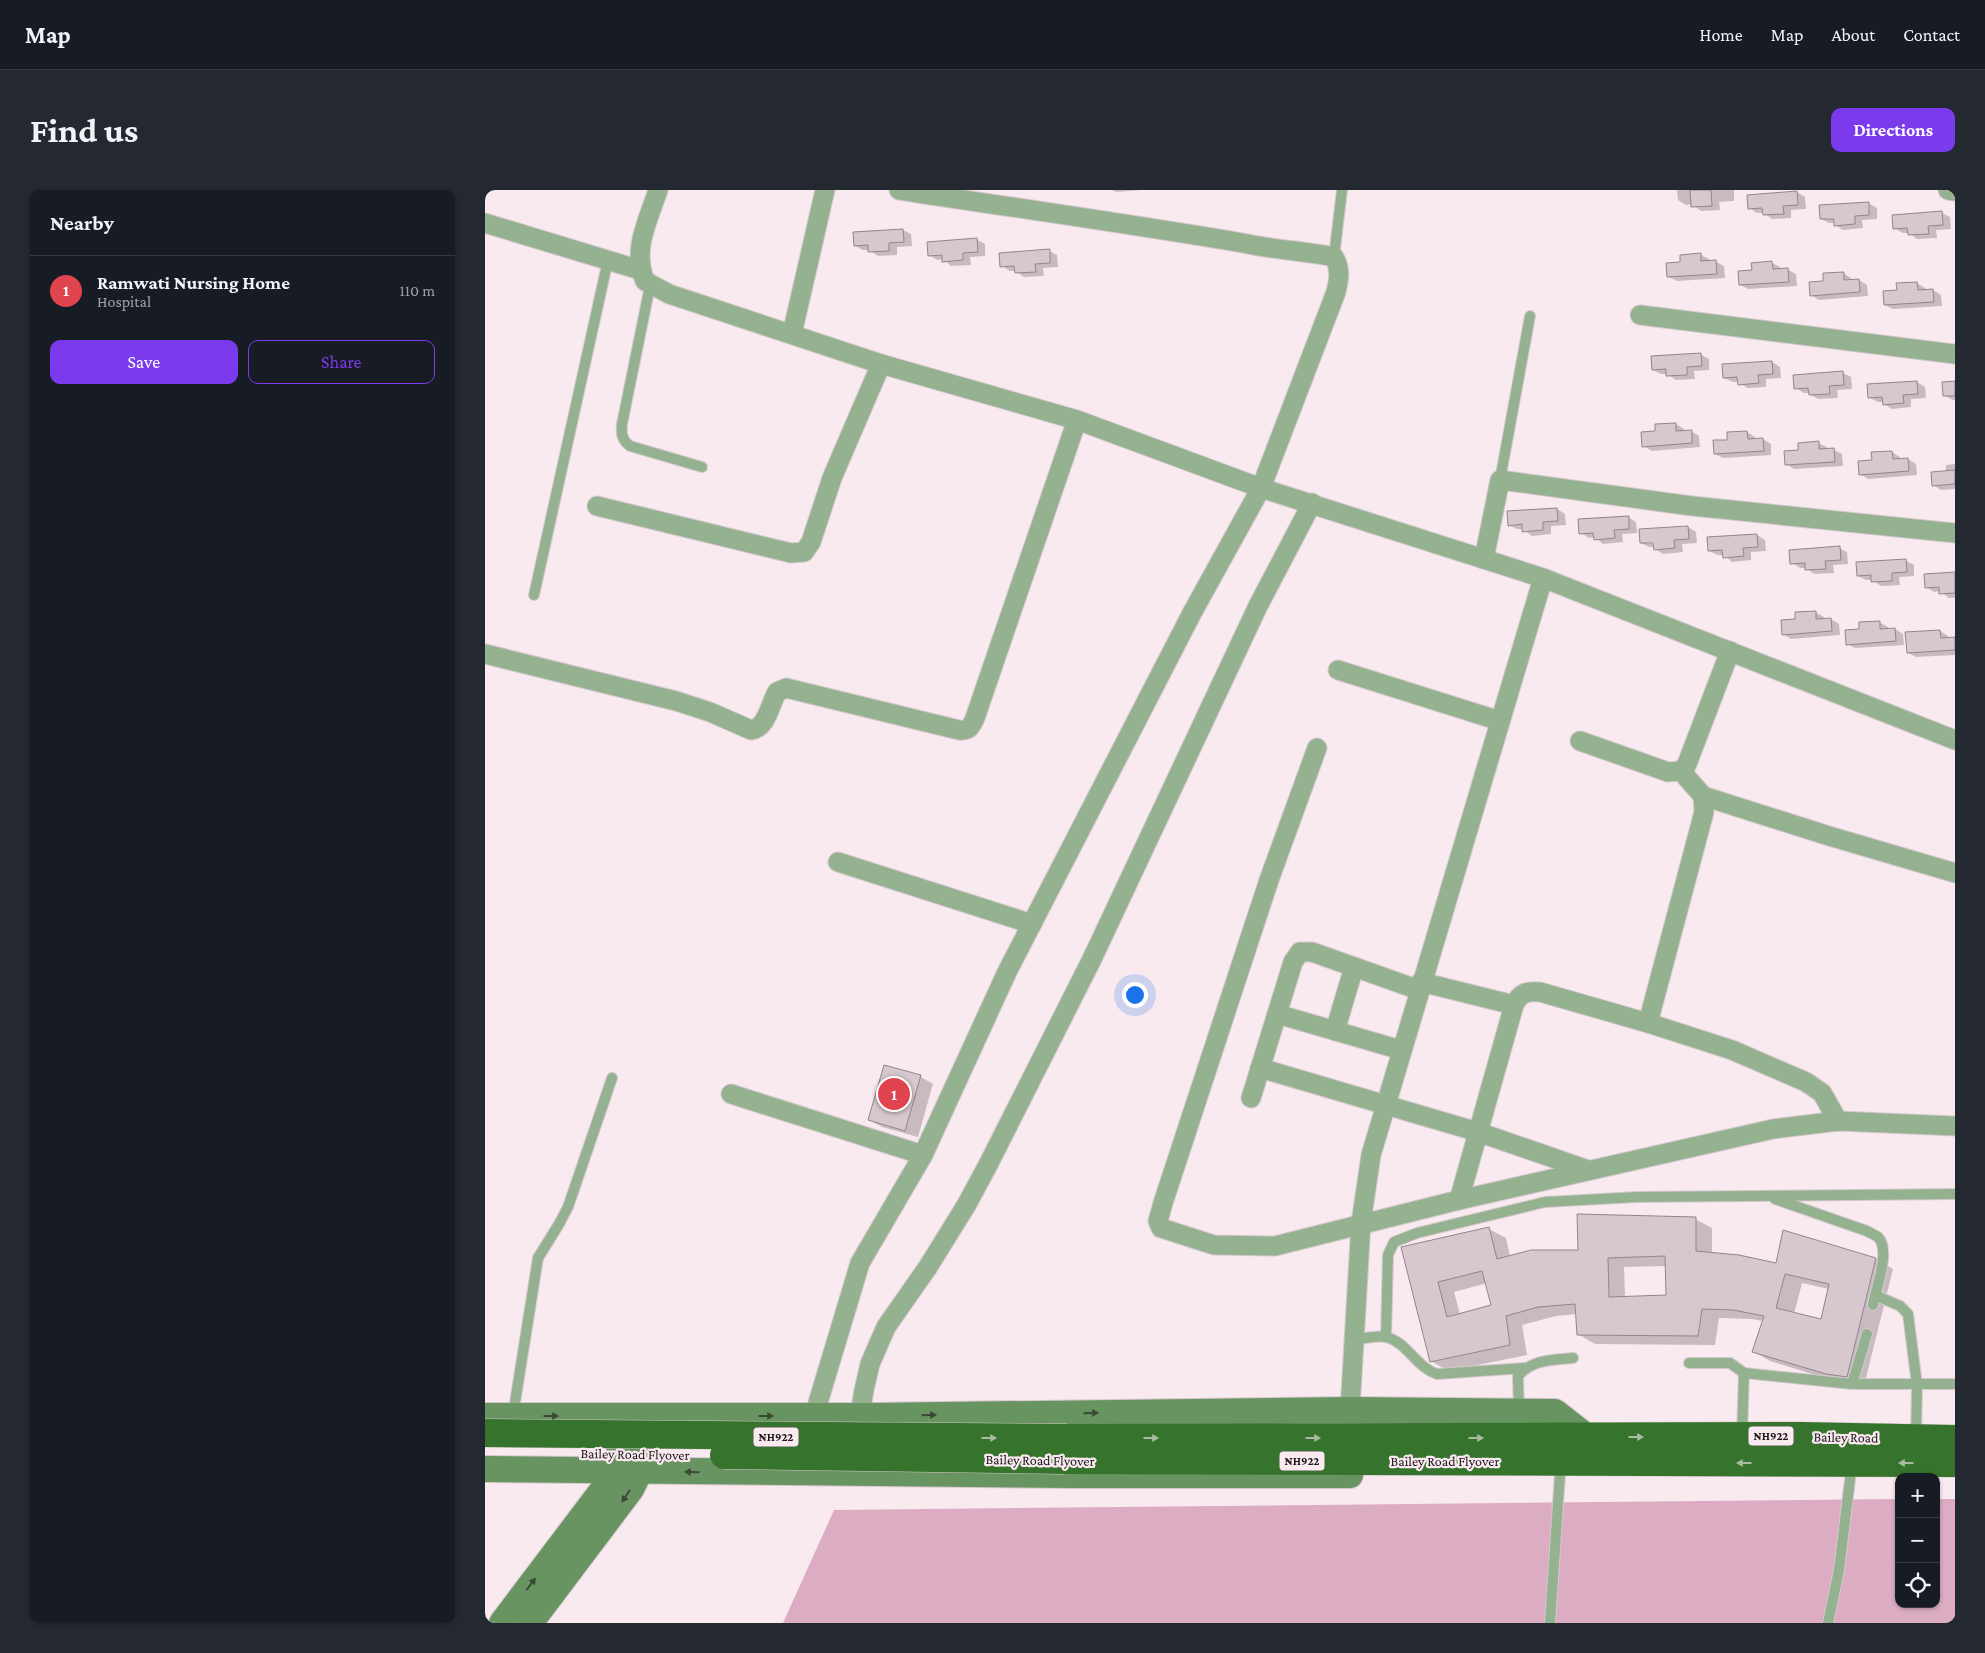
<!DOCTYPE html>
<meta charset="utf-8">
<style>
:root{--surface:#171b24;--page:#242831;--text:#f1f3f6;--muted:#9ea1a6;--line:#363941;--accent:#7c3aed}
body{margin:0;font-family:"Crimson Pro",serif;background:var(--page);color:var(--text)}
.controls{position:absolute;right:15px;bottom:15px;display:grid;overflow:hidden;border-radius:10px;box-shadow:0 1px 4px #0004}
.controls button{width:45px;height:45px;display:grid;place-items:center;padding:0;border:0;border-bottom:1px solid var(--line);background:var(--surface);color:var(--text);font:25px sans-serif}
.you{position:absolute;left:649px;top:804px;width:18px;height:18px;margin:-12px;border:4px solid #fff;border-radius:50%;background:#1a73e8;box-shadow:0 0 0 8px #1a73e833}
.badge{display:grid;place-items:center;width:32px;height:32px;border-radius:50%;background:var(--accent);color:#fff;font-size:16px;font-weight:700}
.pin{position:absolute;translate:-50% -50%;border:2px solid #fff;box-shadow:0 1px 5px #0006}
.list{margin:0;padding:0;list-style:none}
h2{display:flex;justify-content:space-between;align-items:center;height:65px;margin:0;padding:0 20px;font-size:21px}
h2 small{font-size:16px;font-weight:400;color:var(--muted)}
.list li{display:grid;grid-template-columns:32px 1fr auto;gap:15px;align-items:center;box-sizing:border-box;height:70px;padding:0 20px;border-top:1px solid var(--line)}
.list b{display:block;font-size:19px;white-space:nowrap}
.list p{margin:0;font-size:16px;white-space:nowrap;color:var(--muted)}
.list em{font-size:16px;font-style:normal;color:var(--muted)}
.actions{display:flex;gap:10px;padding:15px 20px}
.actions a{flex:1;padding:11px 0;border:1px solid var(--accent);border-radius:10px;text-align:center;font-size:18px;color:var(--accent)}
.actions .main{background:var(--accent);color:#fff}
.icon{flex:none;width:28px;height:28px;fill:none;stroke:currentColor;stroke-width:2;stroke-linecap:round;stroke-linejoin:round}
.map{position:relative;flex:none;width:1470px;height:1433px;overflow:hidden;border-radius:10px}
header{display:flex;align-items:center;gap:30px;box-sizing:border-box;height:70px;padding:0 25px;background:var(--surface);border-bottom:1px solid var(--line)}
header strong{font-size:24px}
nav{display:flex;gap:28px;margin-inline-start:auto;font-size:18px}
.intro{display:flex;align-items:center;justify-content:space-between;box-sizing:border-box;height:120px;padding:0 30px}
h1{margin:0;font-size:35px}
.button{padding:12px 22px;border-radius:10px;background:var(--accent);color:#fff;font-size:18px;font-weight:700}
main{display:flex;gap:30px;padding:0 30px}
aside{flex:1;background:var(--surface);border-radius:10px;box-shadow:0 1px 4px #0004}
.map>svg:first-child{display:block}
.green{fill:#dcacc2}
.shadow{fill:#0003;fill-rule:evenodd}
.building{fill:#d6c8ce;stroke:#92858b;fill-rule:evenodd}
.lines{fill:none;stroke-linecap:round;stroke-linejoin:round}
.service-casing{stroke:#d6c8ce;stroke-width:12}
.minor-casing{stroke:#d6c8ce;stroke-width:21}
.secondary-casing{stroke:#d6c8ce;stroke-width:28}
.trunk-casing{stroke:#d6c8ce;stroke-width:29}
.service{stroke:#94b290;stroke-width:10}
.minor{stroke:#94b290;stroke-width:19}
.secondary{stroke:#679461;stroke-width:26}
.trunk{stroke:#36742d;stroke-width:28}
.trunk-bridge-casing{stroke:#d6c8ce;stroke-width:29;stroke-linecap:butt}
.trunk-bridge{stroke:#36742d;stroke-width:28}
.oneway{fill:#3a4936}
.oneway2{fill:#abbba2}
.labels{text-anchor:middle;stroke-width:4.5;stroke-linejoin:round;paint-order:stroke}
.shield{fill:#f9eaf0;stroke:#5e565a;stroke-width:1}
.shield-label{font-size:12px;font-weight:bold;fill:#1c171a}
.street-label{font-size:14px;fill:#1c171a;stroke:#f9eaf0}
</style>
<header>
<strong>Map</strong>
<nav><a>Home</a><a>Map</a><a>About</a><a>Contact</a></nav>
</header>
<div class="intro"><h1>Find us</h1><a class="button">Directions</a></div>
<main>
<aside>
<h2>Nearby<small></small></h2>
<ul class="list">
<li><span class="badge" style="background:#e0444e">1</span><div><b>Ramwati Nursing Home</b><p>Hospital</p></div><em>110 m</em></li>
</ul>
<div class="actions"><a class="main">Save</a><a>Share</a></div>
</aside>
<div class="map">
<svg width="1470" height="1433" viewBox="0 0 1470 1433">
<rect width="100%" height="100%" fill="#f9eaf0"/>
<path class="green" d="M1414,1309V1414H1451V1309H1470V1433H298L349,1320Z"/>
<g class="shadow">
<path d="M627,0H657L631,2Z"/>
<path d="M1192,0H1249V11L1234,12L1235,20L1216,21L1207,14L1201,15L1193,10Z"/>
<path d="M1312,2L1320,7L1321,19L1306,20V28L1287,29L1279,23H1272L1264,18Z"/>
<path d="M1383,13L1392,18V29L1377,30L1378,38L1358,40L1350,35V33H1344L1336,29Z"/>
<path d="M1457,23L1465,27L1466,39L1451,40L1452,48L1432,49L1424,43H1418L1409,38Z"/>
<path d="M418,40L426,44L427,56L412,57V65L393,66L384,60H378L370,56Z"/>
<path d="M491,49L500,54V66L485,67L486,75L466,76L458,69L452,70L444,65Z"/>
<path d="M564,61L572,65L573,77L558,78L559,86L539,87L531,81H525L517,76Z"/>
<path d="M1216,65L1224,69V72H1231L1239,76L1240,88L1192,91L1184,87L1197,73Z"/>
<path d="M1287,73L1295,77V80H1303L1311,84L1312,96L1263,99L1255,95L1268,81Z"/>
<path d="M1358,83L1366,88L1367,91L1374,90L1382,95L1383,106L1334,110L1326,105L1339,92Z"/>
<path d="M1432,93L1440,98V100H1448L1456,105L1457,116L1408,119L1400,115L1413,101Z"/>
<path d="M1215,164L1224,169V180L1209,181L1210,189L1191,190L1182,184H1176L1168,180Z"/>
<path d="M1287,172L1295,177L1296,188L1281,189V197L1262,198L1254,192H1248L1239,188Z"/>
<path d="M1358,183L1366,187L1367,199L1352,200L1353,208L1333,209L1325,204V203H1319L1311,198L1310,186Z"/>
<path d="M1432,192L1440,197L1441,208L1426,209V217L1407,219L1399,214V212H1393L1385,208Z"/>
<path d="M1470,192V210H1468L1460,206Z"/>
<path d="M1191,234L1199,239V241H1206L1214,246L1215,257L1167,261L1159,256L1172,243Z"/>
<path d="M1262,242L1270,247V250L1278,249L1286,254V265L1238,268L1230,264L1243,251Z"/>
<path d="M1333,253L1342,257V260H1349L1357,264L1358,276L1309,279L1301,274L1315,261Z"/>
<path d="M1407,262L1415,267V270L1423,269L1431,274L1432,285L1383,289L1375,284L1388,271Z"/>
<path d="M1470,274V299L1456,300L1448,295L1461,282V275Z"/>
<path d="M1072,319L1080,324L1081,335L1066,336V344L1047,346L1038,339H1032L1024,335Z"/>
<path d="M1143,327L1151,332L1152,343L1137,344L1138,352L1118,354L1110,347L1104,348L1096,343Z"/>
<path d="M1203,337L1211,342L1212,353L1197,354L1198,362L1178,364L1170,359V357H1164L1156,353L1155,340ZM1162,352L1175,353L1162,354Z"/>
<path d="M1272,345L1280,350L1281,361L1266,362V370L1247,372L1239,365H1233L1224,361Z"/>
<path d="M1354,358L1362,362L1363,374L1348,375L1349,383L1329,384L1321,378H1315L1307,373Z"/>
<path d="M1420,370L1429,375V386L1414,387L1415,395L1396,396L1387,390H1381L1373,386Z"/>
<path d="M1470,383V408H1464L1455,401L1449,402L1441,397Z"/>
<path d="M1330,422L1339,427V429H1346L1354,434L1355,445L1306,449L1298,444L1312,431Z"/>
<path d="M1394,432L1403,437V440L1410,439L1418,444L1419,455L1370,458L1362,454L1376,440Z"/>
<path d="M1455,441L1463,446V449L1470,448V465L1431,467L1423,463Z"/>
<path d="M400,876L436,887L448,894L433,947L397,937L384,930Z"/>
<path d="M1210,1029L1227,1038V1064L1292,1075L1391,1069L1408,1079L1379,1196L1360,1194L1285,1171L1268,1161L1278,1131L1266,1129L1234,1128L1230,1155L1110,1154L1093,1144L1092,1124L1071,1126L1037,1135L1042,1165L963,1181L946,1171L918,1058L1004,1039L1021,1048L1025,1066L1094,1061ZM1181,1076L1182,1107L1140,1108L1139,1077ZM1002,1093L1008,1116L975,1124L969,1102ZM1317,1093L1344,1099L1337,1130L1309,1124Z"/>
</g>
<g class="building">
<path d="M1205,0H1226L1227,16L1206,17Z"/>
<path d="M1312,1L1313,15L1298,16L1299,24L1278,25L1277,18L1263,19L1262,5Z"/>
<path d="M1384,12V25L1370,26V34L1349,36V29H1335L1334,15Z"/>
<path d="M1457,21L1458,35L1443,36L1444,44L1423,45L1422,38L1408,39L1407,25Z"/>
<path d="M418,39L419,52L404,53V61L383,62V55L369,56L368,42Z"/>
<path d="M492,48L493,62L478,63V70L457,72V65L443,66L442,52Z"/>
<path d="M565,59V73L550,74L551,82L530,83L529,76L515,77L514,63Z"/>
<path d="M1216,63V71L1231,70L1232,84L1182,87L1181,73L1195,72V65Z"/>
<path d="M1287,71L1288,79L1303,78L1304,92L1254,95L1253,81L1267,80L1266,73Z"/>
<path d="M1359,82V90L1374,89L1375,102L1325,106L1324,92L1338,91V83Z"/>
<path d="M1432,92L1433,100L1448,99L1449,112L1399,115L1398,101L1412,100L1411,93Z"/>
<path d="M1216,163L1217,176L1202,177V185L1181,186V179L1167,180L1166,166Z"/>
<path d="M1287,171L1288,184L1273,185L1274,193L1253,195L1252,187L1238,188L1237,174Z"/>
<path d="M1358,181L1359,195L1344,196L1345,204L1324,205L1323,198L1309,199L1308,185Z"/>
<path d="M1432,191L1433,204L1418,205L1419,213L1398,215L1397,207L1383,208L1382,194Z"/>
<path d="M1470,191V206H1458L1457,192Z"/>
<path d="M1191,233V241L1207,240V253L1157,257L1156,242L1170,241V234Z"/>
<path d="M1262,241L1263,249L1278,248L1279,261L1229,264L1228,250H1242V242Z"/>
<path d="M1334,251V259L1349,258L1350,272L1300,275L1299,261L1313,260V253Z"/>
<path d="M1407,261L1408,269L1423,268L1424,281L1374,285L1373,271L1387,270L1386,262Z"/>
<path d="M1470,280V294L1447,296L1446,282Z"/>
<path d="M1072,318L1073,331L1058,332V340L1037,342V334L1023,336L1022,321Z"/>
<path d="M1144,326V339L1129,340L1130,348L1109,350L1108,343L1094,344L1093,329Z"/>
<path d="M1203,336L1204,349L1189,350L1190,358L1169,360L1168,353H1155L1154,339Z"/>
<path d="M1272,344L1273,357L1258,358L1259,366L1238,368L1237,360L1223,361L1222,347Z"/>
<path d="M1355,356L1356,370L1340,371L1341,379L1320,380V373L1305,374L1304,360Z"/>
<path d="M1421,369L1422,382L1407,383V391L1386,392V385L1372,386L1371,372Z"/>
<path d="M1470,382V403L1454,404V397L1440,398L1439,384Z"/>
<path d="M1331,421V429L1346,428L1347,441L1297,445L1296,430L1310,429V422Z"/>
<path d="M1395,431V439L1410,438L1411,451L1361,455L1360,440L1374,439V432Z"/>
<path d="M1455,440L1456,448L1470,447V460L1422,463L1420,442Z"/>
<path d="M399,875L436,885L420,941L383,930Z"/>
<path d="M1092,1024L1211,1027V1061L1254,1065L1291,1073L1298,1040L1391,1068L1362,1187L1341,1184L1267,1162L1279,1126L1248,1120L1217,1119L1213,1146L1092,1145L1090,1114L1053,1117L1021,1126L1025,1155L945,1172L916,1057L1004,1037L1012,1069L1046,1060H1093ZM1180,1066L1181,1105L1124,1107L1123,1068ZM997,1081L1006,1115L962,1127L953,1092ZM1300,1084L1344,1094L1336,1129L1291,1118Z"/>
</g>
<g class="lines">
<defs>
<g id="service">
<path d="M849,67L857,0"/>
<path d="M165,96L137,234C136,244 137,250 145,256L217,277"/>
<path d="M1015,290L1045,126"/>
<path d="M49,405L123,70"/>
<path d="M1290,1009L1382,1041C1385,1043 1390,1045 1393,1047C1406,1060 1391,1098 1388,1115"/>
<path d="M1390,1105L1415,1116L1423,1124L1432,1195L1431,1247"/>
<path d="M901,1147L903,1065L909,1052L932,1043L1060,1012L1152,1007L1470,1004"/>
<path d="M870,1150C880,1148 891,1145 901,1147C922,1152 931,1177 952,1184L1040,1178"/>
<path d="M1204,1173H1245L1259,1183L1257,1246"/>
<path d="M1259,1183L1367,1194H1470"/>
<path d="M1367,1194L1382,1144"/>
<path d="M1034,1221L1033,1186C1047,1169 1068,1170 1088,1168"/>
<path d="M28,1225L53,1068L74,1034L83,1017L127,888"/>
<path d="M1065,1433L1075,1284"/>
<path d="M1343,1433L1354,1380L1367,1273"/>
</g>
<g id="minor">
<path d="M173,0C163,31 147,59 160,91L184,104L396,174L592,230L776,298L1058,388L1470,550"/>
<path d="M1463,0L1470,1"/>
<path d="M0,33L155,80"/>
<path d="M1155,125L1470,164"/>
<path d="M307,144L340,0"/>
<path d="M112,316L306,363L319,362L326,352L347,288L396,174"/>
<path d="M999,369L1015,290L1207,316L1470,343"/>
<path d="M0,464L191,511L225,522L266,540C282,538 285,514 292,502L301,498L474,540C484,541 486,537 490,528L592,230"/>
<path d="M853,480L1015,531"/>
<path d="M1095,551L1183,582L1196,581L1202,574L1245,461"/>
<path d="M832,558L784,690L678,1013L673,1031L676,1038L729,1055L790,1056L974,1010L1288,939L1353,931L1470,936"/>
<path d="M1218,606L1344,646L1470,683"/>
<path d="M353,672L547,734"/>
<path d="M936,792L1029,815"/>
<path d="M792,824L916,860"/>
<path d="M1163,833L1219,622L1218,606L1196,581"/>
<path d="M850,841L869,777"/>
<path d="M775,878L993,942L1103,980"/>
<path d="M246,904L438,965"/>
<path d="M766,908L808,772L815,762H827L934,800"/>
<path d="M974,1010L1029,815C1035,803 1041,801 1055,802L1163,833L1247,860L1321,892L1337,903L1353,931"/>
<path d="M865,1220L876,1033L886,965L1058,388"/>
<path d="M329,1226L375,1073L438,965L522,782L707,423L776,298L851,102C854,89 856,79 849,67C821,61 791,60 763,54C647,34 530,18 414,0"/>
<path d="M373,1237L379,1200L385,1174L401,1137L443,1077L482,1014L504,973L607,769L773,416L827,313"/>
</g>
<g id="secondary">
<path d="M0,1226H382L865,1220L1070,1222L1102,1247"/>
<path d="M0,1279L588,1285H865"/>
<path d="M17,1433L132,1281L139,1226"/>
<path d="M45,1433L146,1299L155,1281L162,1226"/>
</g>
<g id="trunk">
<path d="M582,1248L1315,1246L1470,1249"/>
<path d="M580,1270L1470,1273"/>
</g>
</defs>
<use href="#service" class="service-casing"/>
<use href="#minor" class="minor-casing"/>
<use href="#secondary" class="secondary-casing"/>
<use href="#trunk" class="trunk-casing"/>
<use href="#service" class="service"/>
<use href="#minor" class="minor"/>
<use href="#secondary" class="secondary"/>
<use href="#trunk" class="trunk"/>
<defs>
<g id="trunk-bridge">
<path d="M0,1243L582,1248"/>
<path d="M239,1265L580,1270"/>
</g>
</defs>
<use href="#trunk-bridge" class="trunk-bridge-casing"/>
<use href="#trunk-bridge" class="trunk-bridge"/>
</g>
<defs><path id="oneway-solid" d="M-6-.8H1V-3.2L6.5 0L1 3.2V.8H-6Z" transform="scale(1.25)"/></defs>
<g class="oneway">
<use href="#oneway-solid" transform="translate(606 1223) rotate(-1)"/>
<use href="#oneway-solid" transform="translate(444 1225) rotate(-1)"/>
<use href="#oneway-solid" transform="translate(66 1226)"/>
<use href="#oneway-solid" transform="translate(281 1226)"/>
<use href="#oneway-solid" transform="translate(207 1282) rotate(-179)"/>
<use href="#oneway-solid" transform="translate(141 1306) rotate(124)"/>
<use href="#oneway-solid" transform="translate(46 1394) rotate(-53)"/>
</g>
<g class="oneway2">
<use href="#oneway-solid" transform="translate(1151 1247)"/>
<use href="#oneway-solid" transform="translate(504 1248)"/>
<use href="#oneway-solid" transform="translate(666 1248)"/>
<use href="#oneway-solid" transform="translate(828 1248)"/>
<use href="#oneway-solid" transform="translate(991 1248)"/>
<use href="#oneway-solid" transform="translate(1259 1273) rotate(-180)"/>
<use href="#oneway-solid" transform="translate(1421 1273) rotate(-180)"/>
</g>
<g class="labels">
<g class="shield">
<rect x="1263.5" y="1236.5" width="45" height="19" rx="4"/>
<rect x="268.5" y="1237.5" width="45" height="19" rx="4"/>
<rect x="794.5" y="1261.5" width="45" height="19" rx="4"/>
</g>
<g class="shield-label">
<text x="1286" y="1250">NH922</text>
<text x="291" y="1251">NH922</text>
<text x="817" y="1275">NH922</text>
</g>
<g class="street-label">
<text transform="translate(1361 1247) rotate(1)" y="5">Bailey Road</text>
<text transform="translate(150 1264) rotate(1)" y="5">Bailey Road Flyover</text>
<text transform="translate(555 1270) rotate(1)" y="5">Bailey Road Flyover</text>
<text x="960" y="1276">Bailey Road Flyover</text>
</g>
</g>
</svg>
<div class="controls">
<button>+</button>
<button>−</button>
<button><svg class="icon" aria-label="locate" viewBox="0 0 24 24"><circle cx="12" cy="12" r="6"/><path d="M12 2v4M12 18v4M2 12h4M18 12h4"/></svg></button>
</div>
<div class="you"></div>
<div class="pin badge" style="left:409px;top:904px;background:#e0444e">1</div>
</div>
</main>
